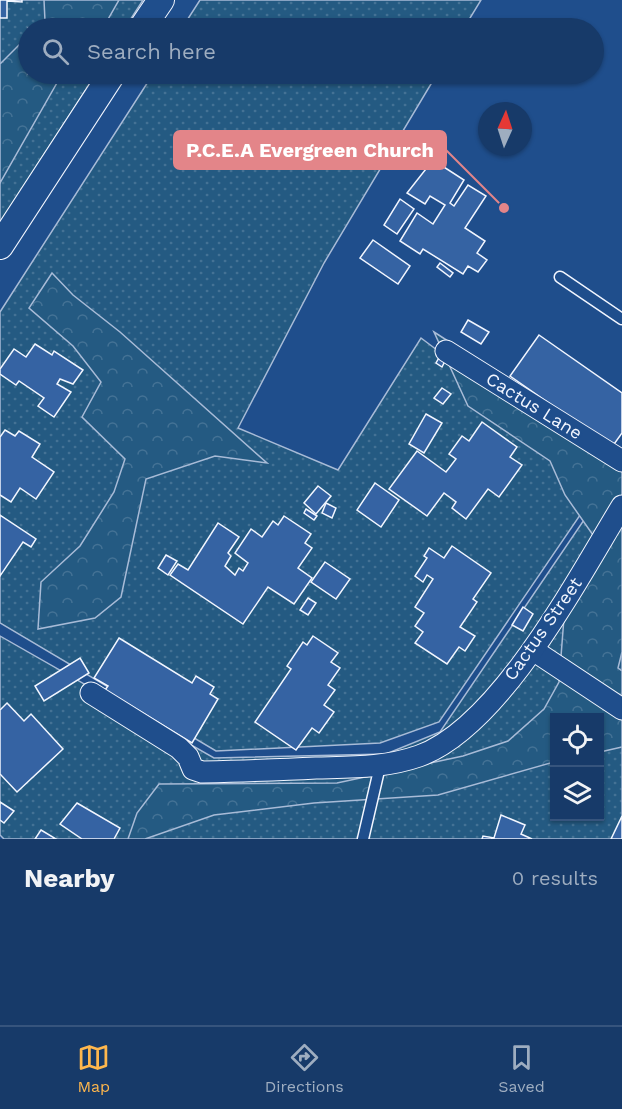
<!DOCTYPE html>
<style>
:root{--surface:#173a69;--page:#20416f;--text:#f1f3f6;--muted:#9eadc0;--line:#36547d;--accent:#ffb74d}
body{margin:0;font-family:"Work Sans",sans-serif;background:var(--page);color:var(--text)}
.controls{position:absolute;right:18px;bottom:18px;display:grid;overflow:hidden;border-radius:0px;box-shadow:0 2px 4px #0004}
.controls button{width:54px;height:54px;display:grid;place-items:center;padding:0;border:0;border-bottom:2px solid var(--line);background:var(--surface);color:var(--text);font:30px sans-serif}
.compass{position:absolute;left:478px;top:102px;width:54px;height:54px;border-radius:50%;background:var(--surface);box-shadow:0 2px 4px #0004;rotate:3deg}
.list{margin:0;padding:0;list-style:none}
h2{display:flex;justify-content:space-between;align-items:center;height:78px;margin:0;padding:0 24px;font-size:26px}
h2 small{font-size:20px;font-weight:400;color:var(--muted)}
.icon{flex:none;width:33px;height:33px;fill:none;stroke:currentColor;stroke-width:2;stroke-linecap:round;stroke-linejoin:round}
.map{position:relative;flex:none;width:622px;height:839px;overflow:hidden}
.search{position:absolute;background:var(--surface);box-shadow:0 2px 4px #0004;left:18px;right:18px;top:18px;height:66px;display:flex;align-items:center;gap:15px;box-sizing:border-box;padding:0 21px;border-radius:33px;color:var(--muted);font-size:22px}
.sheet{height:186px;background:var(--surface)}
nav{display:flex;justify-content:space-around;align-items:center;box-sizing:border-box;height:84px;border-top:2px solid var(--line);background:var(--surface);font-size:16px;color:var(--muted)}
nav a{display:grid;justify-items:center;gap:3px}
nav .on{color:var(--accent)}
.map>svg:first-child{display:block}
.grass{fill:url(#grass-dots);stroke:#a8bbd7;stroke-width:1.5;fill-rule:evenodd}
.forest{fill:url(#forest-crowns);stroke:#a8bbd7;stroke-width:1.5}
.building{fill:#3563a3;stroke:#f2f6ff;stroke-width:1.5}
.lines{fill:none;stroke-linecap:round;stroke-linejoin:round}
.service-casing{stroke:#f2f6ff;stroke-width:13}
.minor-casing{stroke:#f2f6ff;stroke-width:23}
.tertiary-casing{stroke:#f2f6ff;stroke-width:28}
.service{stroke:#1f4e8c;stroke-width:10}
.minor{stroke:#1f4e8c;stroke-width:21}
.tertiary{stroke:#1f4e8c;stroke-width:26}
.labels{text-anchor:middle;stroke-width:4.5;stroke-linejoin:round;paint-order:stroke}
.street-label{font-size:18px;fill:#f2f6ff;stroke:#1f4e8c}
.leader{fill:none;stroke:#e38589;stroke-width:2}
.callout-dot{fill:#e38589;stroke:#1f4e8c;stroke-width:2}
.callout{fill:#e38589;stroke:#e38589;stroke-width:2}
.callout-label{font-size:20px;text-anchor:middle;font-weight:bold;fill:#fff}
</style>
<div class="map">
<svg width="622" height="839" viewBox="0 0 622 839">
<defs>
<pattern id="grass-dots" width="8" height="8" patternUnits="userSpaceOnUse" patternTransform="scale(1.5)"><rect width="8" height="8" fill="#245a82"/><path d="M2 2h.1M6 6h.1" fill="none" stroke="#447295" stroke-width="1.8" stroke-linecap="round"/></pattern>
<pattern id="forest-crowns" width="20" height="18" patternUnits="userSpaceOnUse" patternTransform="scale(1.5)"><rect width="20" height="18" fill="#245a82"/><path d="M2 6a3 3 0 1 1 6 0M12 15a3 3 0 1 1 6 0" fill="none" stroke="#447295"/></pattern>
</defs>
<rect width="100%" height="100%" fill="#1f4e8c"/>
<g class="grass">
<path d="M0,0H143L125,28H28V74H96L0,223Z"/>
<path d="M200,0H481L464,28H182Z"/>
<path d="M153,74H437L324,263L238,428L338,470L421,338L606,477L439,722L380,743L216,751L0,623V312Z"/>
<path d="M622,464V839H4L0,835V636L214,758L386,754L440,732ZM554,718H600V816H554Z"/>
</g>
<g class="forest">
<path d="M44,0H119L103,28H37L45,21Z"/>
<path d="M28,36V74H62L0,183V64Z"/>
<path d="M52,273L73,295L120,332L267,463L215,456L146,479L121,597L95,618L38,629L41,582L80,546L114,492L125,459L82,417L101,382L73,346L29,308Z"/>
<path d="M434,332L622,453V652L618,668L622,671V747L600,752V718H554V762L438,795L314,803L214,815L145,839H128L137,813L159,784L337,783L463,756L508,741L544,709L559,682L567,579L593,535L565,495L550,461L468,406Z"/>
</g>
<g class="building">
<path d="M0,0H22V2L7,1V18H0Z"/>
<path d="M433,160L464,180L450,203L454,206L468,185L486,196L465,228L485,241L477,253L487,260L478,272L468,266L463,274L423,249L420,254L400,241L417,213L433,224L445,205L430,196L425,204L407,193Z"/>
<path d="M400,199L414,209L397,234L384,225Z"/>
<path d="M373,240L410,266L398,284L360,258Z"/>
<path d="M440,263L453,273L450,277L437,267Z"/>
<path d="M468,320L489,332L481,344L461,332Z"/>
<path d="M539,335L622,393V433L612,447L510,376Z"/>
<path d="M35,344L52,355L54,351L83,370L73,384L60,379L57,384L71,392L54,417L38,406L44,398L19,381L16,385L0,374V369L14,349L26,357Z"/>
<path d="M440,356L446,359L442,367L436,363Z"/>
<path d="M442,388L451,394L443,404L434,398Z"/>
<path d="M426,414L442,423L424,453L409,444Z"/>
<path d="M482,422L517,447L510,457L522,465L499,497L488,489L466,519L452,508L456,502L444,493L427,516L389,489L417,451L446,472L456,459L449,454L462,436L469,441Z"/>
<path d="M5,430L15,436L19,431L40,444L32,457L54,472L36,499L20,488L11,502L0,495V437Z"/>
<path d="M375,483L399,500L381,527L357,510Z"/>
<path d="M318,486L331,496L316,514L304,503Z"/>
<path d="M326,503L336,508L332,518L322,513Z"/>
<path d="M306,509L317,516L314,520L304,513Z"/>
<path d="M0,515L36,539L31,547L23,542L0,576Z"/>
<path d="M284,516L311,534L305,543L312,548L298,568L312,578L294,604L268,587L243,624L170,575L178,564L188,570L218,523L239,537L228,553L231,556L225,566L235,575L239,568L243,571L248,563L235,553L251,529L262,537L273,521L278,525Z"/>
<path d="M452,546L491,573L473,599L477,602L460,627L475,636L465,651L459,647L447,664L415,643L423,632L415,626L424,613L415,607L433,579L427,575L423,582L415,576L427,558L424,556L429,548L444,558Z"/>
<path d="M166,555L177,561L168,575L158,568Z"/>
<path d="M325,562L350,579L336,599L311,582Z"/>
<path d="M308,598L316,603L308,615L300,610Z"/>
<path d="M523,607L533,614L523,631L512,625Z"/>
<path d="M313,636L338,653L331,662L340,668L328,685L335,690L324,705L334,712L319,733L312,728L296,750L255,722L291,669L287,666L303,642L307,645Z"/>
<path d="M119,638L192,683L196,676L214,687L210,694L218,699L192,743L105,690L108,686L94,678Z"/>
<path d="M80,658L89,673L44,701L35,686Z"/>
<path d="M7,703L24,721L31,714L63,749L17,792L0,774V710Z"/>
<path d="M0,802L14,811L4,823L0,820Z"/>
<path d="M77,803L120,828L114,839H82L60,824Z"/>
<path d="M501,815L525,825L521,834L532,839H482L483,836L494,838Z"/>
<path d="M622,816V839H611Z"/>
<path d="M41,830L56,839H35Z"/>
</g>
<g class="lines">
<defs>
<g id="service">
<path d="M560,277L622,319"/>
<path d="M363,839L380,766"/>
</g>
<g id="minor">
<path d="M446,351L622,461"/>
<path d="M533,650L622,709"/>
<path d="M91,693L179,748L188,757L193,769L202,772C240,771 278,770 316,768C351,767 385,768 419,756C500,727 578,578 622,506"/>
</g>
<g id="tertiary">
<path d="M142,28L161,0"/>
<path d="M0,246L112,74"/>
</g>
</defs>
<use href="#service" class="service-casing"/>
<use href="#minor" class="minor-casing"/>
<use href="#tertiary" class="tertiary-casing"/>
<use href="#service" class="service"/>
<use href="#minor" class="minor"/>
<use href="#tertiary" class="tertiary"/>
</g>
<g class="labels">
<g class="street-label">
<text transform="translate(534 406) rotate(32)" y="6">Cactus Lane</text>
<text transform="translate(543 629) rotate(-55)" y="6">Cactus Street</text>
</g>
</g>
<path class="leader" d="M504 208L446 150"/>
<circle class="callout-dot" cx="504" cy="208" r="6"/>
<rect class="callout" x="174" y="131" width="272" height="38" rx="6"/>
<g class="callout-label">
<text x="310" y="157">P.C.E.A Evergreen Church</text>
</g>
</svg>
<div class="controls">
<button><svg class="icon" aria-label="locate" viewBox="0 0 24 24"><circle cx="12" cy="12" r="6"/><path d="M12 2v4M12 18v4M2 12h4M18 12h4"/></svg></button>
<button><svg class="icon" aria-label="layers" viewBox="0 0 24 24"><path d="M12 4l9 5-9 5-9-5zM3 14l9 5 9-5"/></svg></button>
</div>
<svg class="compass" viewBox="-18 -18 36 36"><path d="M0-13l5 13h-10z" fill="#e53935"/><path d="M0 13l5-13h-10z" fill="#9eadc0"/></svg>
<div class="search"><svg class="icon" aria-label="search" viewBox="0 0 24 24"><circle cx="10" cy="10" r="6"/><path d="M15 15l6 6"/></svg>Search here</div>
</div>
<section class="sheet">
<h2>Nearby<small>0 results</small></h2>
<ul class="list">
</ul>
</section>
<nav>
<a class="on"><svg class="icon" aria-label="map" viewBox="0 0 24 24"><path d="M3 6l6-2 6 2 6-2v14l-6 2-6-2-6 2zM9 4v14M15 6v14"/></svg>Map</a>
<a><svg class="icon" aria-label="directions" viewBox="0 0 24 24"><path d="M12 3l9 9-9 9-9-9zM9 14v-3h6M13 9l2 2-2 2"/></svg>Directions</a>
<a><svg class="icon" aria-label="saved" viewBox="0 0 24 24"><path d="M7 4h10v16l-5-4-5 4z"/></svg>Saved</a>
</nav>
